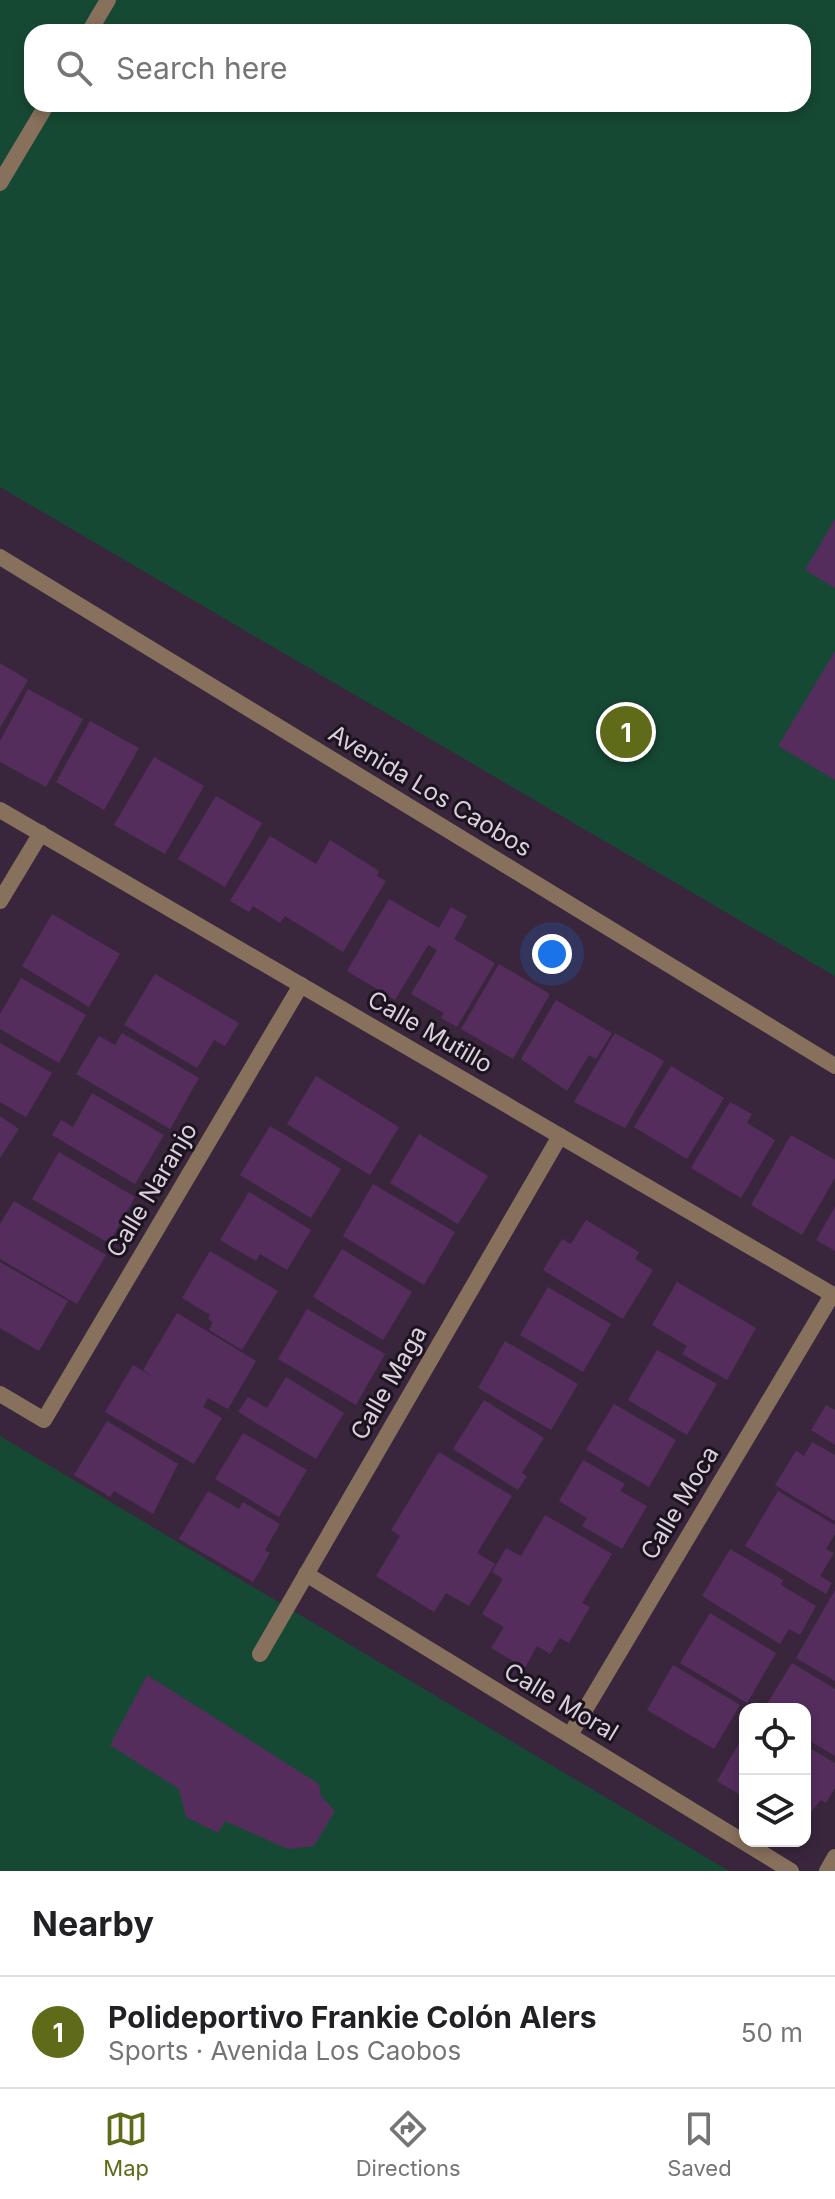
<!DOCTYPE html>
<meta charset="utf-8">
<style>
:root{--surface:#fff;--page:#f6f6f6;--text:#202124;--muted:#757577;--line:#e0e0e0;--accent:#606b19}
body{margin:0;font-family:Inter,sans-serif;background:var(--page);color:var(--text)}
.controls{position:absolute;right:24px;bottom:24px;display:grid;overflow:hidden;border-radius:16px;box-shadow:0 4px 12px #0003}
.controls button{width:72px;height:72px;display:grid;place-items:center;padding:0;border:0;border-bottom:2px solid var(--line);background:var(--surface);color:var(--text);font:40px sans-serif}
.you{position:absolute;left:552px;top:954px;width:28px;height:28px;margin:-20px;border:6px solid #fff;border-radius:50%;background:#1a73e8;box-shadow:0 0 0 12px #1a73e833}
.badge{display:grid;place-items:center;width:52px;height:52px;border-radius:50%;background:var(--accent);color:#fff;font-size:26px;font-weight:700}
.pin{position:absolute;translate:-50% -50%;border:4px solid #fff;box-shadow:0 2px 8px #0006}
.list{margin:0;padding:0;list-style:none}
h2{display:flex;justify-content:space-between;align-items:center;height:104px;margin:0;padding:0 32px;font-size:34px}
h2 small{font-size:26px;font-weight:400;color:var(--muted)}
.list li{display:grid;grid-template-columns:52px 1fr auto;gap:24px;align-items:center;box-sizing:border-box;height:112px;padding:0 32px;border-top:2px solid var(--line)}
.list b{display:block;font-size:30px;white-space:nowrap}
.list p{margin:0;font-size:26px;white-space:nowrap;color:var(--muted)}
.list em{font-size:26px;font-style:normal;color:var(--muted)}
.icon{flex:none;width:44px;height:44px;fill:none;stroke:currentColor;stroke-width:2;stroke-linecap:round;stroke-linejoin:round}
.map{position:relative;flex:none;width:835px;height:1871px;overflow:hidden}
.search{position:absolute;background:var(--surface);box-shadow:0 4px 12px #0003;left:24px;right:24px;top:24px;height:88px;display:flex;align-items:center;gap:20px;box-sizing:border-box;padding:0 28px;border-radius:24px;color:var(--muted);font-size:30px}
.sheet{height:216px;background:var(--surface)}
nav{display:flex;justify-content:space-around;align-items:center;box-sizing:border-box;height:112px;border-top:2px solid var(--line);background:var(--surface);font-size:22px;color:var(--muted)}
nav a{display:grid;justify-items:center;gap:4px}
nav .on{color:var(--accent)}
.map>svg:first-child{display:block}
.green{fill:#164934;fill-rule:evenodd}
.building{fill:#542d5d}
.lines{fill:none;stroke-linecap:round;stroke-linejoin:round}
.minor{stroke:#87705c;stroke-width:16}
.labels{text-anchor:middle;stroke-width:6;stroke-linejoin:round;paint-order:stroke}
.street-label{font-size:24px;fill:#dbcfde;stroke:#1b131d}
</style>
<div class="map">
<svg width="835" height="1871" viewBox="0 0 835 1871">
<rect width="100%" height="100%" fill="#39263d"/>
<g class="green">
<path d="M0,0H835V976L0,487ZM32,32H803V104H32Z"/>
<path d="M0,1436L729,1871H0Z"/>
</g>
<g class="building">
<path d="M835,519V588L805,570Z"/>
<path d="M835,651V780L778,746Z"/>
<path d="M0,663L28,680L0,728Z"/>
<path d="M28,689L83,719L46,787L0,762V741Z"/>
<path d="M90,721L139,748L104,810L56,782Z"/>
<path d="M154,757L204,786L165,854L114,825Z"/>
<path d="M216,796L262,823L225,887L178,859Z"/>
<path d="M270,836L316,864L330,840L379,871L377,876L386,881L343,952L285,916L280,923L253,906L249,912L230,901Z"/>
<path d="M389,899L439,928L451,907L467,916L454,939L495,963L457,1027L441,1018L444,1013L411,994L437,950L428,945L395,1000L347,971Z"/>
<path d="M52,914L120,954L89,1007L22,966Z"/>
<path d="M499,964L550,994L513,1059L461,1029Z"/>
<path d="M155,974L239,1023L225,1046L214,1040L197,1068L124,1025Z"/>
<path d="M21,978L86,1015L59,1063L0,1029V1014Z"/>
<path d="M556,1000L612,1033L596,1059L589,1055L567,1091L521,1059Z"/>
<path d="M122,1033L199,1078L170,1129L76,1074L99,1036L115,1045Z"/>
<path d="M615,1033L664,1061L625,1128L574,1102Z"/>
<path d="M0,1043L52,1073L26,1117L0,1102Z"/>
<path d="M671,1066L724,1098L687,1159L634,1127Z"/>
<path d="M316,1076L399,1127L370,1175L287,1124Z"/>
<path d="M92,1093L164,1135L135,1184L52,1135L61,1120L73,1127Z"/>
<path d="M730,1102L752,1114L747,1123L775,1140L741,1198L691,1168Z"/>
<path d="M0,1116L19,1129L0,1158Z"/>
<path d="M270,1126L341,1169L311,1218L240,1175Z"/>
<path d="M419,1134L488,1176L458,1224L390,1183Z"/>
<path d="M791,1135L835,1160V1178L802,1235L751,1205Z"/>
<path d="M59,1152L135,1197L109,1243L32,1199Z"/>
<path d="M373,1184L455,1232L424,1285L343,1236Z"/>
<path d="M249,1192L311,1230L287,1270L260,1254L256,1261L220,1240Z"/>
<path d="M14,1201L106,1255L77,1304L0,1259V1224Z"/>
<path d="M835,1207V1251L816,1240Z"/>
<path d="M586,1220L639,1252L635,1259L653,1270L623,1319L543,1270L562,1239L571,1244Z"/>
<path d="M342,1249L412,1292L383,1340L313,1297Z"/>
<path d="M210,1251L278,1291L242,1350L209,1330L213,1322L208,1319L210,1315L182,1298Z"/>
<path d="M0,1262L68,1301L39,1351L0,1328Z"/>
<path d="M677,1282L756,1328L727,1380L682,1354L687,1346L652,1325Z"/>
<path d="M548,1287L611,1324L583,1372L520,1335Z"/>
<path d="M307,1309L385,1354L356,1405L278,1359Z"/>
<path d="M177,1313L256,1361L228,1409L208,1398L203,1407L222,1418L194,1464L105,1412L133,1365L156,1379L143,1370Z"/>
<path d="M505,1341L578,1384L551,1430L478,1388Z"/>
<path d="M657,1350L717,1384L687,1435L628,1400Z"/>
<path d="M286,1377L344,1413L316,1459L238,1412L248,1397L267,1408Z"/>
<path d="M484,1400L544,1438L522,1473L527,1476L518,1490L453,1449Z"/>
<path d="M614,1404L676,1440L649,1487L586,1450Z"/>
<path d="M826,1405L835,1410V1445L811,1430Z"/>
<path d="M107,1421L178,1464L153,1514L114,1491L110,1497L74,1475Z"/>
<path d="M243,1433L307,1470L279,1517L215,1479Z"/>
<path d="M812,1442L835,1455V1521L775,1485L796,1451L804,1456Z"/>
<path d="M439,1452L512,1496L477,1553L495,1564L469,1606L446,1593L434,1612L376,1576L400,1536L391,1530Z"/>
<path d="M583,1460L625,1484L620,1491L647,1506L622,1549L582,1526L587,1518L559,1501Z"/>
<path d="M208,1491L239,1509L243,1502L280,1524L265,1550L270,1553L253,1582L179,1539Z"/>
<path d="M778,1491L835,1525V1534L826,1549L834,1553L820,1576L832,1583L826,1594L745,1546Z"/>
<path d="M545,1515L612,1554L582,1603L590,1607L569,1643L560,1638L550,1654L537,1646L525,1668L491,1648L504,1627L482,1614L503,1579L492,1572L506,1548L521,1556Z"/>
<path d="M730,1549L783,1580L781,1585L816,1606L800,1635L789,1629L780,1644L702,1596Z"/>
<path d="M835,1590V1681L796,1658Z"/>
<path d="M710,1613L776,1653L747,1703L680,1663Z"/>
<path d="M792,1663L835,1689V1756L805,1738V1709H764Z"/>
<path d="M673,1665L740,1705L714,1749L647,1710Z"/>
<path d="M147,1675L319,1784L321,1796L335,1811L314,1846L288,1849L225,1821L218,1833L186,1817L179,1789L110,1745Z"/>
<path d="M745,1733V1798L717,1781Z"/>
<path d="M805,1745L835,1763V1788L826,1803L821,1800L805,1819Z"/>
</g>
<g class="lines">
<g class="minor">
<path d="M89,32L108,0"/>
<path d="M0,183L47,104"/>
<path d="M0,557L835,1066"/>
<path d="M0,810L835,1296"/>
<path d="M0,901L41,833"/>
<path d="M0,1394L44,1420L301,985"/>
<path d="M306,1574L791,1871"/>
<path d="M260,1654L560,1136"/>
<path d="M570,1735L832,1295"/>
<path d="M827,1871L835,1857"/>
</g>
</g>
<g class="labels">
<g class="street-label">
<text transform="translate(430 791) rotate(31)" y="8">Avenida Los Caobos</text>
<text transform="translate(430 1032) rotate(30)" y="8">Calle Mutillo</text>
<text transform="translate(152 1190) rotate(-59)" y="8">Calle Naranjo</text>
<text transform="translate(389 1383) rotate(-60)" y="8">Calle Maga</text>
<text transform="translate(680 1503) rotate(-59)" y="8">Calle Moca</text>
<text transform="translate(561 1702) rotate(31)" y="8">Calle Moral</text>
</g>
</g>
</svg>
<div class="controls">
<button><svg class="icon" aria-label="locate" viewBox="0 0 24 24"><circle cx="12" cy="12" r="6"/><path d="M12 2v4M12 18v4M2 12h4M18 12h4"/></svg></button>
<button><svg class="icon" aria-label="layers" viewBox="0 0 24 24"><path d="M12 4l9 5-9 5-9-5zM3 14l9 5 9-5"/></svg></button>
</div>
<div class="you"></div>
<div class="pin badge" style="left:626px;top:732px">1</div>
<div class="search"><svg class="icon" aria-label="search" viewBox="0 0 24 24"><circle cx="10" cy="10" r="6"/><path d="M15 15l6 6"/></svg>Search here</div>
</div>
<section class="sheet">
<h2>Nearby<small></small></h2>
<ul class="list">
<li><span class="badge">1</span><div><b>Polideportivo Frankie Colón Alers</b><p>Sports · Avenida Los Caobos</p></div><em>50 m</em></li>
</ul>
</section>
<nav>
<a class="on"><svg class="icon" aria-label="map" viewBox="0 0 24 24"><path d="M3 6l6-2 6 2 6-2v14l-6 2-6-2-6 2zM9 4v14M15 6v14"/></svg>Map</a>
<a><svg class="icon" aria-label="directions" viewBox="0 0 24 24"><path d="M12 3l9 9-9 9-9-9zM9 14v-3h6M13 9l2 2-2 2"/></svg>Directions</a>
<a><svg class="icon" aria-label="saved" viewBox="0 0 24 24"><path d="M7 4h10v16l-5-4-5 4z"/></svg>Saved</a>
</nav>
